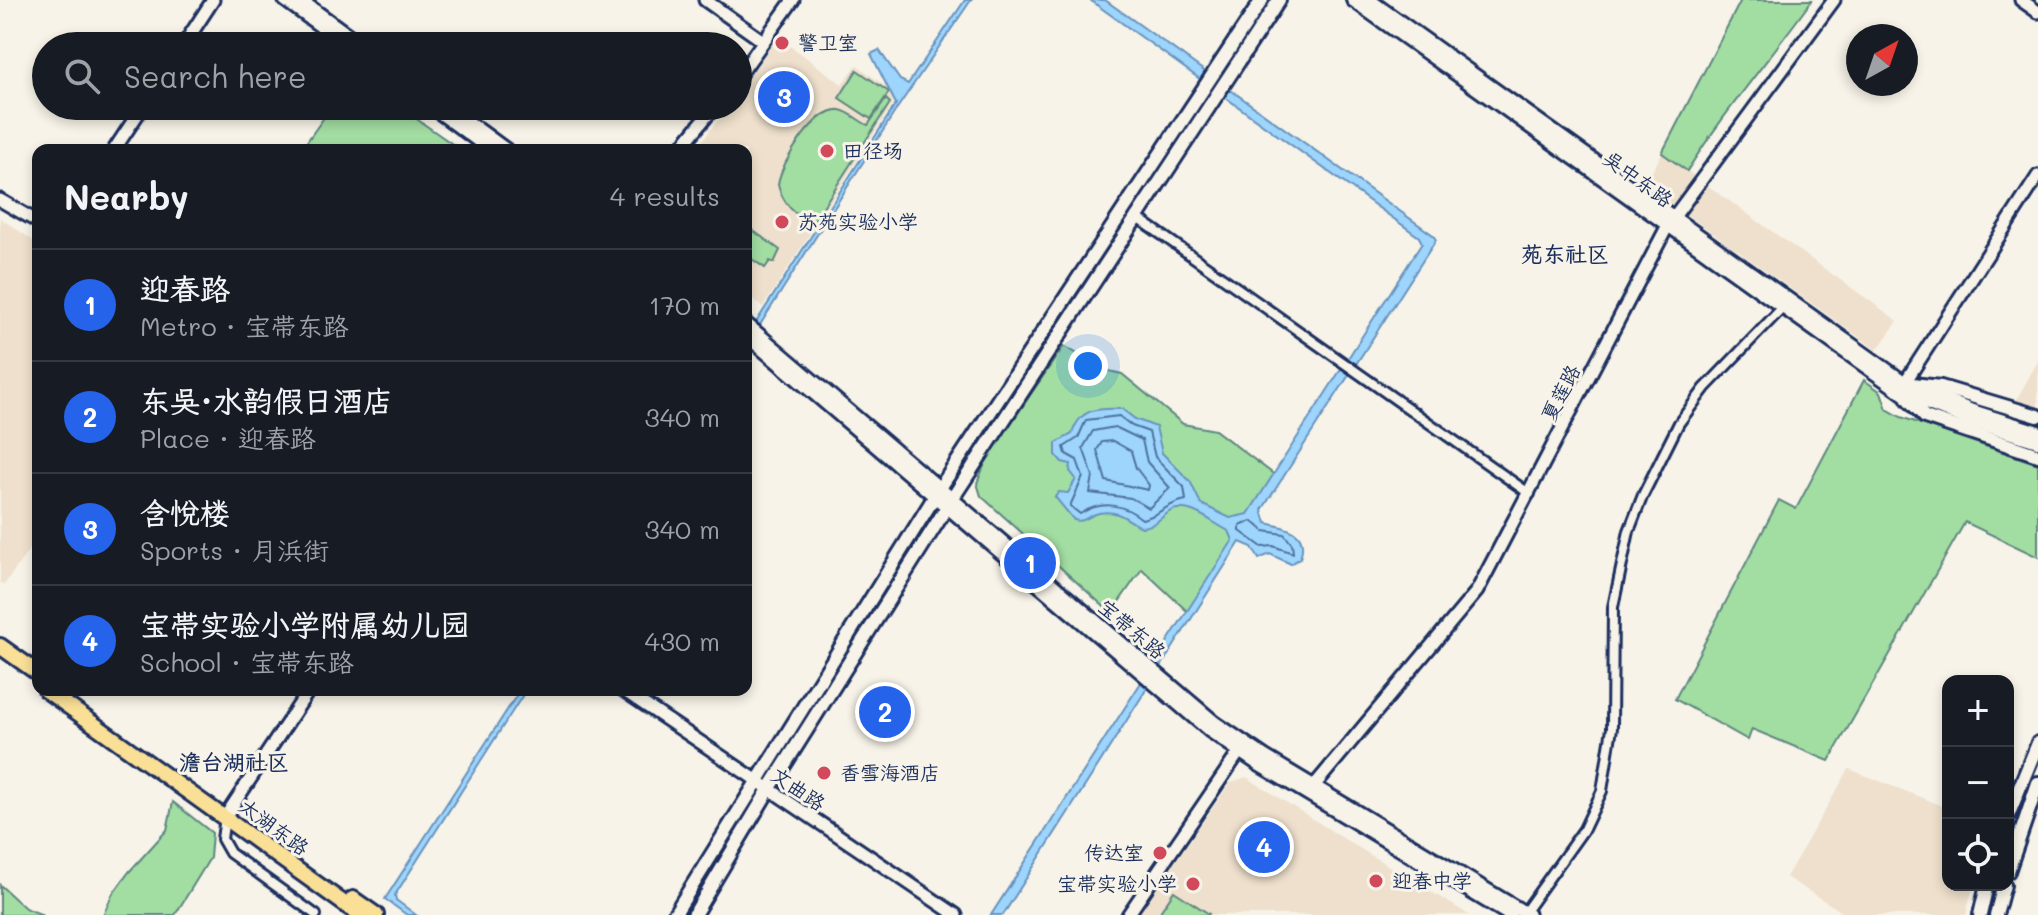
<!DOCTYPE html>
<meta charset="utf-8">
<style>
:root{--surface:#171b24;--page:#242831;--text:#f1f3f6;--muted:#9ea1a6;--line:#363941;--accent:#2563eb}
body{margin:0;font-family:Mali,"LXGW WenKai TC",sans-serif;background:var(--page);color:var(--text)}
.controls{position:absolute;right:24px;bottom:24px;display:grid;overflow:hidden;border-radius:16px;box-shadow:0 4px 12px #0003}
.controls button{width:72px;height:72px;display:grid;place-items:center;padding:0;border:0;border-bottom:2px solid var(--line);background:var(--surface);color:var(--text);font:40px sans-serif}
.compass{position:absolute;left:1846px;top:24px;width:72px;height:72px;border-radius:50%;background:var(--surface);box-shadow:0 4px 12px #0003;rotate:40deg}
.you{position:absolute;left:1088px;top:366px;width:28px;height:28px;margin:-20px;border:6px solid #fff;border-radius:50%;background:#1a73e8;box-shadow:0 0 0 12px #1a73e833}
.badge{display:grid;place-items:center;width:52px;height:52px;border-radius:50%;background:var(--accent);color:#fff;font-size:26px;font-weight:700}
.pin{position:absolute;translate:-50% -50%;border:4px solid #fff;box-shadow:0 2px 8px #0006}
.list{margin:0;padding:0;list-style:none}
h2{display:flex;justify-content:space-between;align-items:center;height:104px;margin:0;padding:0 32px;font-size:34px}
h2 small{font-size:26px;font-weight:400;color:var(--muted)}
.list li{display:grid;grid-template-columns:52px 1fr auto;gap:24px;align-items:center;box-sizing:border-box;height:112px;padding:0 32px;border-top:2px solid var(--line)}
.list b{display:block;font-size:30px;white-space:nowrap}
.list p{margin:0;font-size:26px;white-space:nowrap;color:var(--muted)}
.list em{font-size:26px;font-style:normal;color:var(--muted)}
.icon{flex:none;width:44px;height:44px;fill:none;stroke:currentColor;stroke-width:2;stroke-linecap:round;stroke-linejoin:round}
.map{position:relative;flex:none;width:2038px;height:915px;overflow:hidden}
.search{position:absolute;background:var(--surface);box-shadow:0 4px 12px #0003;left:32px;top:32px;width:720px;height:88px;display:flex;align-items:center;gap:20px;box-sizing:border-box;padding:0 28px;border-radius:44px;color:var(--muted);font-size:30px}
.panel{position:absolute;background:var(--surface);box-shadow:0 4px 12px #0003;left:32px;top:144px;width:720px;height:552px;border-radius:16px}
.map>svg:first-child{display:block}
.built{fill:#eee0cc}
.green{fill:#a2dda2;stroke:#5e8680;stroke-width:2}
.water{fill:#9dd5fd;stroke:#6993bd;stroke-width:2}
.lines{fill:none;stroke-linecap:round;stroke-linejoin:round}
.shore{stroke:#4f719e;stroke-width:2}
.minor-casing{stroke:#1b2f5e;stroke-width:14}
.tertiary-casing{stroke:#1b2f5e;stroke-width:17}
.secondary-casing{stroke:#1b2f5e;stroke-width:18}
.primary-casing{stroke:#1b2f5e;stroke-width:20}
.minor{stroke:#f7f3e8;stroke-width:8}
.tertiary{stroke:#f7f3e8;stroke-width:11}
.secondary{stroke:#f7f3e8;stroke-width:12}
.primary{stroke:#fadf96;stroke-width:14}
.poi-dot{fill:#d1495b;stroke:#f7f3e8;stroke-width:3}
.labels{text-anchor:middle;stroke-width:6;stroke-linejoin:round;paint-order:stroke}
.poi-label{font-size:20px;fill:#1b2f5e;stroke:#f7f3e8;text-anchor:start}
.street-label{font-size:20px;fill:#1b2f5e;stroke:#f7f3e8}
.neighbourhood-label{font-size:22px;font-weight:bold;fill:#1b2f5e;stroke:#f7f3e8}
</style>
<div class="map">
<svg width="2038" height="915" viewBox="0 0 2038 915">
<rect width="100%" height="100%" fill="#f7f3e8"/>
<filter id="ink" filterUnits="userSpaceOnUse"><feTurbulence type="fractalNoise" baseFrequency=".0125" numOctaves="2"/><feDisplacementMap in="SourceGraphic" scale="16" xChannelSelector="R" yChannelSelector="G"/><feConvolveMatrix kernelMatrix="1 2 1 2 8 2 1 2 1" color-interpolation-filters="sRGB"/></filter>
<g filter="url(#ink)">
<g class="built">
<path d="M778,37L842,84L857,65L890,90L893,104L763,307L746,294V150H696L728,106H738V92Z"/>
<path d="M1662,153L1898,321L1877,350L1645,185Z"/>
<path d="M0,218L38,244V537L4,585L0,582Z"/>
<path d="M2038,361V408L2015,402Z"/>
<path d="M1849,769L1948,808V885H1973L1966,915H1847L1786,877Z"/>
<path d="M1246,777L1346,840L1469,915H1138L1230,783Z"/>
</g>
<g class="green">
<path d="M1741,0H1812C1771,57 1724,112 1687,171L1662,153Z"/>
<path d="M857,70L889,92L871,119L839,98Z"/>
<path d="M886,99L890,103L812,224C794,215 782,203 778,184C781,162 816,107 840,110C851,112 858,121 868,125Z"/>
<path d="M332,106H398L461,150H301Z"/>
<path d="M748,227L780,250L774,263L770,261L765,268L746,255Z"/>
<path d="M1064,346L1105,370L1122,374L1183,424L1215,430L1276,476L1188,612L1142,569L1111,613L981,496L977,483L988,456Z"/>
<path d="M1864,380L1881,392L1887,409L1901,417L2038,464V557L1965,522L1829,761L1752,729L1748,740L1675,699L1779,500L1796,509Z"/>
<path d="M173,802L212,833L210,858L175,915H103L112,895L129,872L167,830Z"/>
<path d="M0,885L25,908L43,915H0Z"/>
<path d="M1174,891L1209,914L1208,915H1158Z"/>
</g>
<g class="water">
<path d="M965,0H971L898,107L746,347V338L896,104L871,54L879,50L900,80L908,84Z"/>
<path d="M1090,0H1105L1433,235L1436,240L1262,510L1266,523C1284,527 1310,530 1300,558L1291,564L1270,554L1259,559L1252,547L1240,542L1003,915H991L1233,540L1229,531C1213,524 1188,500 1169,512C1158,520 1156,525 1142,527C1127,522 1122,509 1099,513C1088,515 1086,523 1074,520L1055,497L1059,492L1068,493L1076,479L1070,471L1071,464L1062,462L1056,455V443L1072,434C1080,408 1097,408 1122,409L1135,419L1156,427L1162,453L1190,481L1201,504L1230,518L1248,514L1422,243L1419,237Z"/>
<path d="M520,690H526L395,895L396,900L416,915H407L385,899Z"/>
</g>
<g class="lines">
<g class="shore">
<path d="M1119,416L1132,426L1149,432L1155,457L1184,487L1186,500C1166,503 1160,516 1142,519C1124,504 1102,500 1080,514L1070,506L1083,477L1077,460L1066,454L1064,447L1078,438L1086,420Z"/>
<path d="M1115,427L1142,440L1147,462L1170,488L1149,508L1131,498L1090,493L1093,476L1083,448L1093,431Z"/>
<path d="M1113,441L1131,451L1136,468L1149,485L1148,490L1106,481L1097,450L1102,442Z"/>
<path d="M1252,521L1264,531L1284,534L1292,544L1293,553L1273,546L1262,547L1240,531V526Z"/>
</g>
<defs>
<g id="minor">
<path d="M1135,216L1530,494"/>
<path d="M225,817L222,839L230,853L316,915"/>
<path d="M1524,913L1584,829L1602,791L1612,728L1613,607L1629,531L1643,495L1679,423L1705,388L1783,307"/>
</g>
<g id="tertiary">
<path d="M705,0L763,41"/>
<path d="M2021,0L2038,12"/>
<path d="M183,46L213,0"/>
<path d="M738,77L793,0"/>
<path d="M114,150L143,106"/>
<path d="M679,150L715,106"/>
<path d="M0,200L38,222"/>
<path d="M1900,390L2038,176"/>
<path d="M623,690L956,915"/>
<path d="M1309,792L1477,591L1668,225L1834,0"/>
<path d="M225,817L309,690"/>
<path d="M1128,915L1244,745"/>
</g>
<g id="secondary">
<path d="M285,0L348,46"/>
<path d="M300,0L363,46"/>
<path d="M1353,0L1906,395L1969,420L2038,441"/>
<path d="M1369,0L1905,383L1972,411L2038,432"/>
<path d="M431,106L491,150"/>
<path d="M446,106L506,150"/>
<path d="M746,324L1215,723L1265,757L1528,915"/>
<path d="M746,335L1209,730L1260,765L1510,915"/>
<path d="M1912,384L1941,387L2038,416"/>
<path d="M1908,399L1925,417L2038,455"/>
<path d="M2008,816L2038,743"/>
<path d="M2008,871L2038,783"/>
<path d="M674,915L940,488L1262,0"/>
<path d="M694,915L768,791L952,499L1279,0"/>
<path d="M1980,915L1987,885"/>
<path d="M1996,915L2004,885"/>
</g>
<g id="primary">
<path d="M0,646L38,673"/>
<path d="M46,690L360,915"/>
<path d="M353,899L376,915"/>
</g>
</defs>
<use href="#minor" class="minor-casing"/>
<use href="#tertiary" class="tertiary-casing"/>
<use href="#secondary" class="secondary-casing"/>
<use href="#primary" class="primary-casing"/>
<use href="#minor" class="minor"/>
<use href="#tertiary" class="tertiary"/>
<use href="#secondary" class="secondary"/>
<use href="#primary" class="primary"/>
</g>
</g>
<g class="poi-dot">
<circle cx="782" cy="43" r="8"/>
<circle cx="827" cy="151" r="8"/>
<circle cx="782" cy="222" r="8"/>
<circle cx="824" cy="773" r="8"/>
<circle cx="1160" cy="853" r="8"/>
<circle cx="1376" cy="881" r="8"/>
<circle cx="1193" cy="884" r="8"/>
</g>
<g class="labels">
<g class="poi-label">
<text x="798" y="50">警卫室</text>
<text x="843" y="158">田径场</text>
<text x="798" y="229">苏苑实验小学</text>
<text x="840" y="780">香雪海酒店</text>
<text x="1144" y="860" text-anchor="end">传达室</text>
<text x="1392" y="888">迎春中学</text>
<text x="1177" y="891" text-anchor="end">宝带实验小学</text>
</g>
<g class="street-label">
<text transform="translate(1638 179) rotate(36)" y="7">吴中东路</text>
<text transform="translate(1561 393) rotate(-63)" y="7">夏莲路</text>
<text transform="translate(1132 629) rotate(40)" y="7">宝带东路</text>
<text transform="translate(798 789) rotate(34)" y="7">文曲路</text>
<text transform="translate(274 827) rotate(36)" y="7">太湖东路</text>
</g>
<g class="neighbourhood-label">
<text x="1565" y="262">苑东社区</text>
<text x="234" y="770">澹台湖社区</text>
</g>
</g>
</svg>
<div class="controls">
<button>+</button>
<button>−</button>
<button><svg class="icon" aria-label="locate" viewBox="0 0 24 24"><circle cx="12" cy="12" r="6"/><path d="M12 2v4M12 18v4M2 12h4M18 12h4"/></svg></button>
</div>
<svg class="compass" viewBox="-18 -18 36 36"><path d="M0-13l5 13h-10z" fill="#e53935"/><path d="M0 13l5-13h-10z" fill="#9ea1a6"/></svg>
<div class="you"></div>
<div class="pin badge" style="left:1030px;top:563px">1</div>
<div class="pin badge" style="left:885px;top:712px">2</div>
<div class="pin badge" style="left:784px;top:97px">3</div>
<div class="pin badge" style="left:1264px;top:847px">4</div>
<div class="search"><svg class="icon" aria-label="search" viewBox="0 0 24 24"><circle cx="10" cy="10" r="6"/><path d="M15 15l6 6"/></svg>Search here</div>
<section class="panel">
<h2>Nearby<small>4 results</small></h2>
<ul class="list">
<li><span class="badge">1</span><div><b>迎春路</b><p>Metro · 宝带东路</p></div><em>170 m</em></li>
<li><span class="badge">2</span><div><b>东吴·水韵假日酒店</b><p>Place · 迎春路</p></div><em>340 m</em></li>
<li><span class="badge">3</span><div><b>含悦楼</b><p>Sports · 月浜街</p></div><em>340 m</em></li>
<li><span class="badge">4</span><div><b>宝带实验小学附属幼儿园</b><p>School · 宝带东路</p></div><em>430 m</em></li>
</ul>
</section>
</div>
